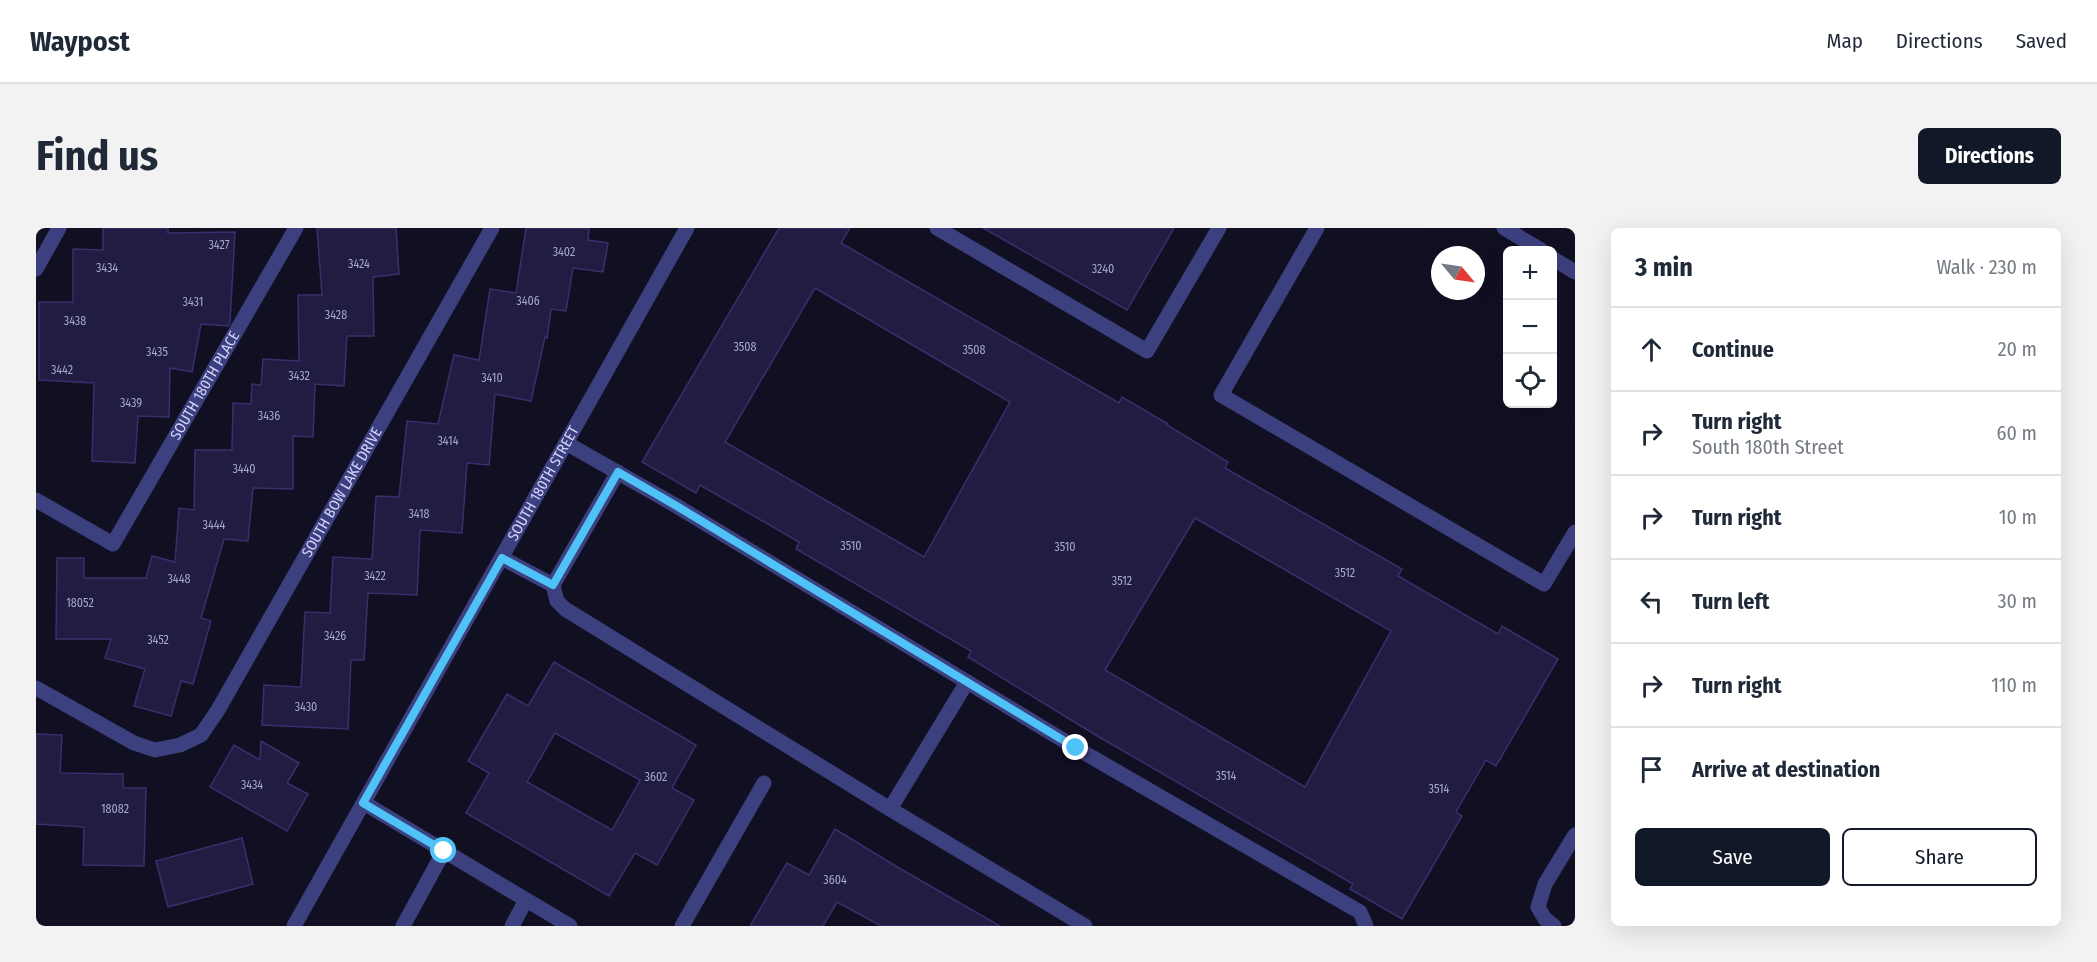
<!DOCTYPE html>
<meta charset="utf-8">
<style>
:root{--surface:#fff;--page:#f2f2f3;--text:#1f2937;--muted:#747a83;--line:#e0e1e3;--accent:#111827}
body{margin:0;font-family:"Fira Sans Condensed",sans-serif;background:var(--page);color:var(--text)}
.controls{position:absolute;right:18px;top:18px;display:grid;overflow:hidden;border-radius:9px;box-shadow:0 6px 24px #0002}
.controls button{width:54px;height:54px;display:grid;place-items:center;padding:0;border:0;border-bottom:2px solid var(--line);background:var(--surface);color:var(--text);font:30px sans-serif}
.compass{position:absolute;left:1395px;top:18px;width:54px;height:54px;border-radius:50%;background:var(--surface);box-shadow:0 6px 24px #0002;rotate:119deg}
.stop{position:absolute;width:18px;height:18px;margin:-14px;border:4px solid #4fc3f7;border-radius:50%;background:#fff}
.stop.end{background:#4fc3f7;border-color:#fff;box-shadow:0 2px 6px #0008}
.list{margin:0;padding:0;list-style:none}
h2{display:flex;justify-content:space-between;align-items:center;height:78px;margin:0;padding:0 24px;font-size:26px}
h2 small{font-size:20px;font-weight:400;color:var(--muted)}
.list li{display:grid;grid-template-columns:39px 1fr auto;gap:18px;align-items:center;box-sizing:border-box;height:84px;padding:0 24px;border-top:2px solid var(--line)}
.list b{display:block;font-size:22px;white-space:nowrap}
.list p{margin:0;font-size:20px;white-space:nowrap;color:var(--muted)}
.list em{font-size:20px;font-style:normal;color:var(--muted)}
.actions{display:flex;gap:12px;padding:18px 24px}
.actions a{flex:1;padding:14px 0;border:2px solid var(--accent);border-radius:9px;text-align:center;font-size:21px;color:var(--accent)}
.actions .main{background:var(--accent);color:#fff}
.icon{flex:none;width:33px;height:33px;fill:none;stroke:currentColor;stroke-width:2;stroke-linecap:round;stroke-linejoin:round}
.map{position:relative;flex:none;width:1539px;height:698px;overflow:hidden;border-radius:9px}
header{display:flex;align-items:center;gap:36px;box-sizing:border-box;height:84px;padding:0 30px;background:var(--surface);border-bottom:2px solid var(--line)}
header strong{font-size:28px}
nav{display:flex;gap:33px;margin-inline-start:auto;font-size:21px}
.intro{display:flex;align-items:center;justify-content:space-between;box-sizing:border-box;height:144px;padding:0 36px}
h1{margin:0;font-size:42px}
.button{padding:15px 27px;border-radius:9px;background:var(--accent);color:#fff;font-size:21px;font-weight:700}
main{display:flex;gap:36px;padding:0 36px}
aside{flex:1;background:var(--surface);border-radius:9px;box-shadow:0 6px 24px #0002}
.map>svg:first-child{display:block}
.building{fill:#211d42;stroke:#37306d;stroke-width:1.5;fill-rule:evenodd}
.lines{fill:none;stroke-linecap:round;stroke-linejoin:round}
.minor{stroke:#3d407f;stroke-width:15}
.route{stroke:#4fc3f7;stroke-width:8}
.labels{text-anchor:middle;stroke-width:6;stroke-linejoin:round;paint-order:stroke}
.number-label{font-size:12px;fill:#a8a6ce}
.street-label{font-size:15px;fill:#d5d4fc;stroke:#110f22}
</style>
<header>
<strong>Waypost</strong>
<nav><a>Map</a><a>Directions</a><a>Saved</a></nav>
</header>
<div class="intro"><h1>Find us</h1><a class="button">Directions</a></div>
<main>
<div class="map">
<svg width="1539" height="698" viewBox="0 0 1539 698">
<rect width="100%" height="100%" fill="#110f22"/>
<g class="building">
<path d="M67,0H132V5L199,4L194,95L192,98L165,96L156,144L134,140L133,189L102,188L99,235L56,233L58,155L3,152V74H37V21L67,22Z"/>
<path d="M281,0H360L363,46L337,49L338,108H311L308,158L279,156L277,209L257,208V261L217,260L212,313L188,311L165,390L175,393L157,456L145,453L135,488L98,478L109,441L69,430L75,411H20L21,330H48V350H110L116,328L139,334L143,280L158,282L159,222H196L197,175L215,176L216,156L225,157L227,131L263,133L262,67H286Z"/>
<path d="M490,0H553L552,12L572,15L567,44L537,40L530,83L515,81L511,110L509,109L495,173L459,166L453,237L431,235L426,305L384,302L381,367L332,365L328,432H315L312,501L226,497L228,457L265,459L269,384L294,385L297,329L336,331L340,268L363,269L371,193L402,196L418,127L443,132L454,61L480,65Z"/>
<path d="M743,0H814L805,15L1083,175L1086,169L1132,196L1131,197L1192,234L1189,240L1366,341L1362,348L1462,406L1466,398L1522,431L1460,538L1450,532L1420,584L1426,588L1366,691L1314,661L1317,656L1058,506L932,429L935,423L760,321L763,314L664,257L660,265L606,234ZM779,60L974,174L888,329L689,214ZM1159,290L1355,403L1269,559L1069,442Z"/>
<path d="M947,0H1138L1091,82Z"/>
<path d="M518,434L660,517L636,560L658,572L621,637L599,625L573,668L430,585L453,545L432,533L471,466L492,478ZM519,505L604,552L576,602L491,554Z"/>
<path d="M0,506L26,507L24,545L87,546V560H110L108,638L47,637L48,599L0,596Z"/>
<path d="M225,513L263,535L251,555L272,566L251,603L174,559L198,517L224,532Z"/>
<path d="M799,601L863,640L964,698H845L801,674L787,698H714L751,635L773,647Z"/>
<path d="M206,610L217,656L132,679L120,633Z"/>
</g>
<g class="lines">
<g class="minor">
<path d="M901,0L1111,123L1183,0"/>
<path d="M1281,0L1185,167L1508,356L1539,304"/>
<path d="M1468,0L1505,22"/>
<path d="M1516,30L1539,44"/>
<path d="M0,41L23,0"/>
<path d="M530,215L639,277L1040,520L1324,684L1330,698"/>
<path id="s1" d="M0,272L77,316L260,0"/>
<path d="M466,330L517,357L521,373L529,381L854,581L1049,698"/>
<path d="M517,357L582,244"/>
<path id="s2" d="M0,460L98,515L119,522L144,517L165,507L182,482L456,0"/>
<path d="M328,575L534,698"/>
<path d="M854,581L931,454"/>
<path id="s3" d="M258,698L651,0"/>
<path d="M367,698L408,623"/>
<path d="M476,698L490,672"/>
<path d="M646,698L728,555"/>
<path d="M1518,698L1509,691L1502,679L1509,656L1539,607"/>
</g>
</g>
<g class="lines">
<path class="route" d="M408,623L327,575L466,330L517,357L582,244L639,277L1040,520"/>
</g>
<g class="labels">
<g class="number-label">
<text x="183" y="21">3427</text>
<text x="528" y="28">3402</text>
<text x="323" y="40">3424</text>
<text x="71" y="44">3434</text>
<text x="1067" y="45">3240</text>
<text x="492" y="77">3406</text>
<text x="157" y="78">3431</text>
<text x="300" y="91">3428</text>
<text x="39" y="97">3438</text>
<text x="709" y="123">3508</text>
<text x="938" y="126">3508</text>
<text x="121" y="128">3435</text>
<text x="26" y="146">3442</text>
<text x="263" y="152">3432</text>
<text x="456" y="154">3410</text>
<text x="95" y="179">3439</text>
<text x="233" y="192">3436</text>
<text x="412" y="217">3414</text>
<text x="208" y="245">3440</text>
<text x="383" y="290">3418</text>
<text x="178" y="301">3444</text>
<text x="815" y="322">3510</text>
<text x="1029" y="323">3510</text>
<text x="1309" y="349">3512</text>
<text x="339" y="352">3422</text>
<text x="143" y="355">3448</text>
<text x="1086" y="357">3512</text>
<text x="44" y="379">18052</text>
<text x="299" y="412">3426</text>
<text x="122" y="416">3452</text>
<text x="270" y="483">3430</text>
<text x="1190" y="552">3514</text>
<text x="620" y="553">3602</text>
<text x="216" y="561">3434</text>
<text x="1403" y="565">3514</text>
<text x="79" y="585">18082</text>
<text x="799" y="656">3604</text>
</g>
<g class="street-label">
<text dy="5" stroke="none"><textPath href="#s1" startOffset="272">SOUTH 180TH PLACE</textPath></text>
<text dy="5" stroke="none"><textPath href="#s3" startOffset="508">SOUTH 180TH STREET</textPath></text>
<text dy="5" stroke="none"><textPath href="#s2" startOffset="464">SOUTH BOW LAKE DRIVE</textPath></text>
</g>
</g>
</svg>
<div class="controls">
<button>+</button>
<button>−</button>
<button><svg class="icon" aria-label="locate" viewBox="0 0 24 24"><circle cx="12" cy="12" r="6"/><path d="M12 2v4M12 18v4M2 12h4M18 12h4"/></svg></button>
</div>
<svg class="compass" viewBox="-18 -18 36 36"><path d="M0-13l5 13h-10z" fill="#e53935"/><path d="M0 13l5-13h-10z" fill="#747a83"/></svg>
<div class="stop" style="left:408px;top:623px"></div>
<div class="stop end" style="left:1040px;top:520px"></div>
</div>
<aside>
<h2>3 min<small>Walk · 230 m</small></h2>
<ul class="list">
<li><svg class="icon" aria-label="ahead" viewBox="0 0 24 24"><path d="M12 20V5M6 11l6-6 6 6"/></svg><div><b>Continue</b></div><em>20 m</em></li>
<li><svg class="icon" aria-label="right" viewBox="0 0 24 24"><path d="M7 20v-9h11M14 6l5 5-5 5"/></svg><div><b>Turn right</b><p>South 180th Street</p></div><em>60 m</em></li>
<li><svg class="icon" aria-label="right" viewBox="0 0 24 24"><path d="M7 20v-9h11M14 6l5 5-5 5"/></svg><div><b>Turn right</b></div><em>10 m</em></li>
<li><svg class="icon" aria-label="left" viewBox="0 0 24 24"><path d="M17 20v-9H6M10 6l-5 5 5 5"/></svg><div><b>Turn left</b></div><em>30 m</em></li>
<li><svg class="icon" aria-label="right" viewBox="0 0 24 24"><path d="M7 20v-9h11M14 6l5 5-5 5"/></svg><div><b>Turn right</b></div><em>110 m</em></li>
<li><svg class="icon" aria-label="arrive" viewBox="0 0 24 24"><path d="M6 21V4h12l-3 4 3 4H6"/></svg><div><b>Arrive at destination</b></div></li>
</ul>
<div class="actions"><a class="main">Save</a><a>Share</a></div>
</aside>
</main>
